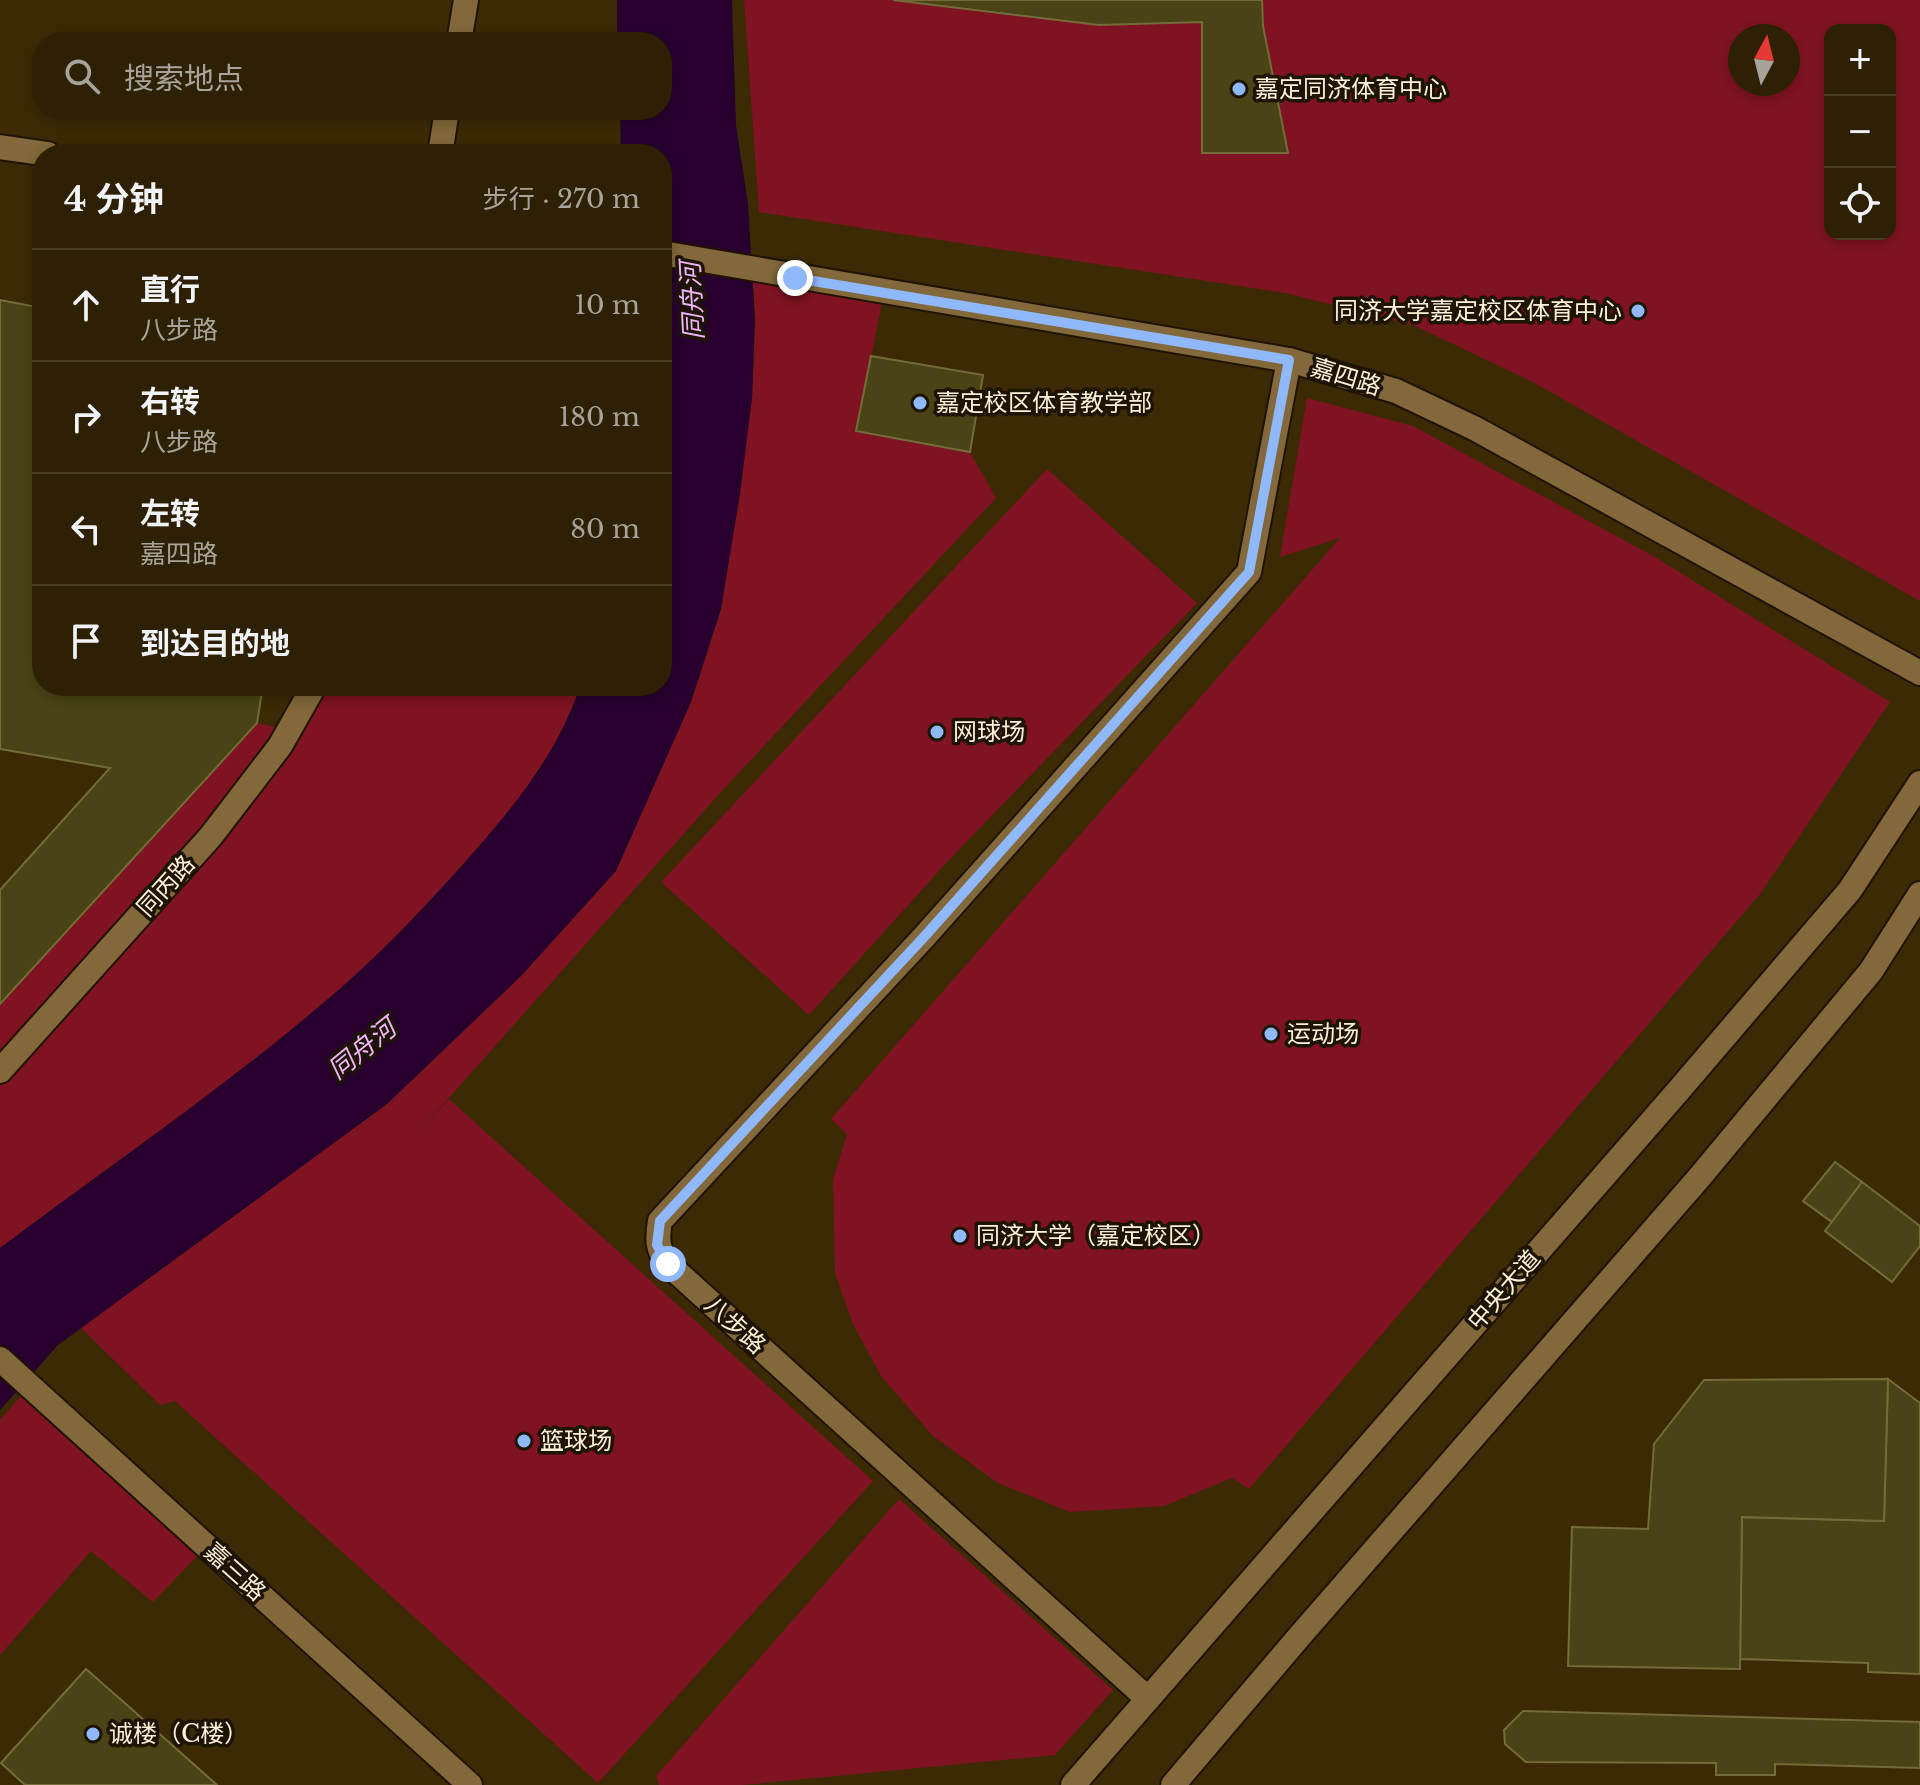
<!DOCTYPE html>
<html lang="zh">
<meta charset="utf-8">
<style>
:root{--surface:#2d2004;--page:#35280e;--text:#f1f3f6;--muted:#a7a39a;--line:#483e26}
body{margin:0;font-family:"Libre Baskerville","Noto Sans SC",serif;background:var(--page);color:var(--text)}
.controls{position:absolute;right:24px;top:24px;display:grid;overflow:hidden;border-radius:16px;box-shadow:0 4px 12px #0003}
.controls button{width:72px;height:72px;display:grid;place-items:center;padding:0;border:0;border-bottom:2px solid var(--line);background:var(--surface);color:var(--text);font:40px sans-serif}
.compass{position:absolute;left:1728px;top:24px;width:72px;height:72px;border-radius:50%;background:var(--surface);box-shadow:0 4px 12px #0003;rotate:7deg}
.stop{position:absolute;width:24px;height:24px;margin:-18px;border:6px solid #90b8fd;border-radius:50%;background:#fff}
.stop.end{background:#90b8fd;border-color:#fff;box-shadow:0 2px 8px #0008}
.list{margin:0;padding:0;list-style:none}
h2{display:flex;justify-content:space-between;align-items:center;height:104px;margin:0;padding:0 32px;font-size:34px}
h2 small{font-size:26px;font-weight:400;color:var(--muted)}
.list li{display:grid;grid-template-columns:52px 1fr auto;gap:24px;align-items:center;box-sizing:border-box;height:112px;padding:0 32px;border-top:2px solid var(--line)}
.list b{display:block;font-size:30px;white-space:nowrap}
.list p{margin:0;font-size:26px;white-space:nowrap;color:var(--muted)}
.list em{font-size:26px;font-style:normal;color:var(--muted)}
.icon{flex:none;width:44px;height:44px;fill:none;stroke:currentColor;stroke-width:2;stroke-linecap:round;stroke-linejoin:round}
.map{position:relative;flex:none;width:1920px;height:1785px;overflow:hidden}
.search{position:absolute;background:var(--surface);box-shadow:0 4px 12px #0003;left:32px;top:32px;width:640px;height:88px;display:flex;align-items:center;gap:20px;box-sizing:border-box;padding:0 28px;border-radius:32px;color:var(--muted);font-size:30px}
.panel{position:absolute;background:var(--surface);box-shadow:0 4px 12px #0003;left:32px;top:144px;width:640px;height:552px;border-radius:32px}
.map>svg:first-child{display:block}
.green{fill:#7f1321;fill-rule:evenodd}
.water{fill:#27002e}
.building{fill:#494315;stroke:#736b39;stroke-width:2}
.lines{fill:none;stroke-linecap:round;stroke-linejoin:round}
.minor-casing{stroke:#201300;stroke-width:28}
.minor{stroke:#82683a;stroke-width:24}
.route{stroke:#90b8fd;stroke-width:10}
.poi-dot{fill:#90b8fd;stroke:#1e1403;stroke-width:3}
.labels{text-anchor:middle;stroke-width:7;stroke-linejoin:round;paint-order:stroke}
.poi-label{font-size:24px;fill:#fef0d7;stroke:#1e1403;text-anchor:start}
.street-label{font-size:24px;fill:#fef0d7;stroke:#1e1403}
.water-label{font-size:26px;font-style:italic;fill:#efb4fa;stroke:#1e1403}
</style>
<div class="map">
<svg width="1920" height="1785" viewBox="0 0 1920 1785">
<rect width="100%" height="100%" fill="#3c2a05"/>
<g class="green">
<path d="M744,0H1920V601L1531,381L1413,325L1285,293L759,212ZM1830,30H1890V234H1830ZM1740,36H1788V84H1740Z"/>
<path d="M752,271L884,292L857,430L970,452L996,498L720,793L415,1136L449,1099L873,1481L598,1783L175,1401L160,1405L81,1328L387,1104L521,976L616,871L691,702L721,609L752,398L755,320Z"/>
<path d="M1307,398L1413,426L1655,557L1890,702L1760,894L1249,1489L1232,1478L1164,1506L1070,1512L998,1483L933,1436L881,1376L853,1324L835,1273L833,1180L847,1134L831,1119L1340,538L1280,557Z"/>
<path d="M1047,469L1197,603L948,861L809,1015L661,882Z"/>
<path d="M313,686H580C558,754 512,809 465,862C426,906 386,948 342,987C234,1081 115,1162 0,1248V1004L257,723L289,730Z"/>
<path d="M30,1386L207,1546L153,1602L91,1551L0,1655V1420Z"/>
<path d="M899,1499L1113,1690L1055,1755L742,1785H659L656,1776Z"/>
</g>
<path class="water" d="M617,0H732L736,125L748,204L755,320L752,398L740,494L721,609L691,702L616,871L521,976L387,1104L58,1345L0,1410V1248C115,1162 234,1081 342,987C386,948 426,906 465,862C512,809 558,754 580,686H662V154H621L620,110H662V42H617Z"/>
<g class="building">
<path d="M893,0H1262L1263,26L1288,153H1202V22L1099,25Z"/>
<path d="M0,300L42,308V686H263L257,723L0,1004V890L110,768L0,749Z"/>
<path d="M871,356L983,375L970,452L856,431Z"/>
<path d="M1835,1162L1862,1182L1832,1222L1803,1201Z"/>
<path d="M1862,1182L1920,1226V1246L1892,1282L1825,1231Z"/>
<path d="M1888,1379L1920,1403V1674L1868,1672V1663L1740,1659L1742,1517L1884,1521Z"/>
<path d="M1888,1379L1884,1521L1742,1517L1740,1669L1568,1666L1572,1527L1648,1529L1654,1444L1704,1380Z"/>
<path d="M86,1669L127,1705L217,1785H25L1,1763Z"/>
<path d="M1523,1711L1920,1722V1768L1775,1764V1775H1716V1763L1526,1762L1505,1744L1504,1730Z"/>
</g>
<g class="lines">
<defs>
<g id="minor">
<path d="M459,42L466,0"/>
<path d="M0,147L48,154"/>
<path d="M440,154L447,110"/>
<path d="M662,253L1289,360L1396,391L1474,428L1920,673"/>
<path d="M0,1071L211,836L280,746L314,686"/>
<path d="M0,1359L470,1785"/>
<path d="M1148,1699L668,1264C657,1249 657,1239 660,1221L924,937L1249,572L1289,360"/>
<path d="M1073,1785L1679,1090L1850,890L1920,783"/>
<path d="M1173,1785L1298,1638L1698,1179L1871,971L1920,894"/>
</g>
</defs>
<use href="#minor" class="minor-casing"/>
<use href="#minor" class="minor"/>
</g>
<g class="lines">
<path class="route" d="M668,1264L657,1245L660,1221L924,937L1249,572L1289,360L795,278"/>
</g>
<g class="poi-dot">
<circle cx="1239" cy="89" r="8"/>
<circle cx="1638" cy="311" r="8"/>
<circle cx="920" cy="403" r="8"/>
<circle cx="937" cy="732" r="8"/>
<circle cx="1271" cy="1034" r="8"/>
<circle cx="960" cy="1236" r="8"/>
<circle cx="524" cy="1441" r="8"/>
<circle cx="93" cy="1734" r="8"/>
</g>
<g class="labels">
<g class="poi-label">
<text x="1255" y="97">嘉定同济体育中心</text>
<text x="1622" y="319" text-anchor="end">同济大学嘉定校区体育中心</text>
<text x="936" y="411">嘉定校区体育教学部</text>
<text x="953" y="740">网球场</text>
<text x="1287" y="1042">运动场</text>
<text x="976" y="1244">同济大学（嘉定校区）</text>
<text x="540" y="1449">篮球场</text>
<text x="109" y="1742">诚楼（C楼）</text>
</g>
<g class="street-label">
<text transform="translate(1346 377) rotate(17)" y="8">嘉四路</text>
<text transform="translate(166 886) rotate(-48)" y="8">同丙路</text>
<text transform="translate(1504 1290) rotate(-49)" y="8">中央大道</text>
<text transform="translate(735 1325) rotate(42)" y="8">八步路</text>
<text transform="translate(235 1572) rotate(42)" y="8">嘉三路</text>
</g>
<g class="water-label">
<text transform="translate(692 301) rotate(-93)" y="9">同舟河</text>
<text transform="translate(362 1049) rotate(-39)" y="9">同舟河</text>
</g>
</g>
</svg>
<div class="controls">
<button>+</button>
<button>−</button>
<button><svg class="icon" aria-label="locate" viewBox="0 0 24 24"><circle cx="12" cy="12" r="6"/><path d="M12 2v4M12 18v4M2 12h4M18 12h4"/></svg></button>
</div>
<svg class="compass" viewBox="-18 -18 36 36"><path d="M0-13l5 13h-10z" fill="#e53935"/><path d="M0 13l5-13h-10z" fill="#a7a39a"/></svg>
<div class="stop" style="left:668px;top:1264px"></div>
<div class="stop end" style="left:795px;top:278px"></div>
<div class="search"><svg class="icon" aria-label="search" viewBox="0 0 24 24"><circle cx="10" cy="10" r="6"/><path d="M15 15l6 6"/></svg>搜索地点</div>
<section class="panel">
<h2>4 分钟<small>步行 · 270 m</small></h2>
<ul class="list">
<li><svg class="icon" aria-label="ahead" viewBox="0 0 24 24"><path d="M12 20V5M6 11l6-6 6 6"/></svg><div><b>直行</b><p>八步路</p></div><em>10 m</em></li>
<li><svg class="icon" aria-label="right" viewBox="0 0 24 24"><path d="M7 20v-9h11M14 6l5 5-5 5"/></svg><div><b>右转</b><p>八步路</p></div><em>180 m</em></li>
<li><svg class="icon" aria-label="left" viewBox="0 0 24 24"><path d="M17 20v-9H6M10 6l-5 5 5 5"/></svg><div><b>左转</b><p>嘉四路</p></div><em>80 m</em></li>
<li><svg class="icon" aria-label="arrive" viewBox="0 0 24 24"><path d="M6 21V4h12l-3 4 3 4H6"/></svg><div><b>到达目的地</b></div></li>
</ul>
</section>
</div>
